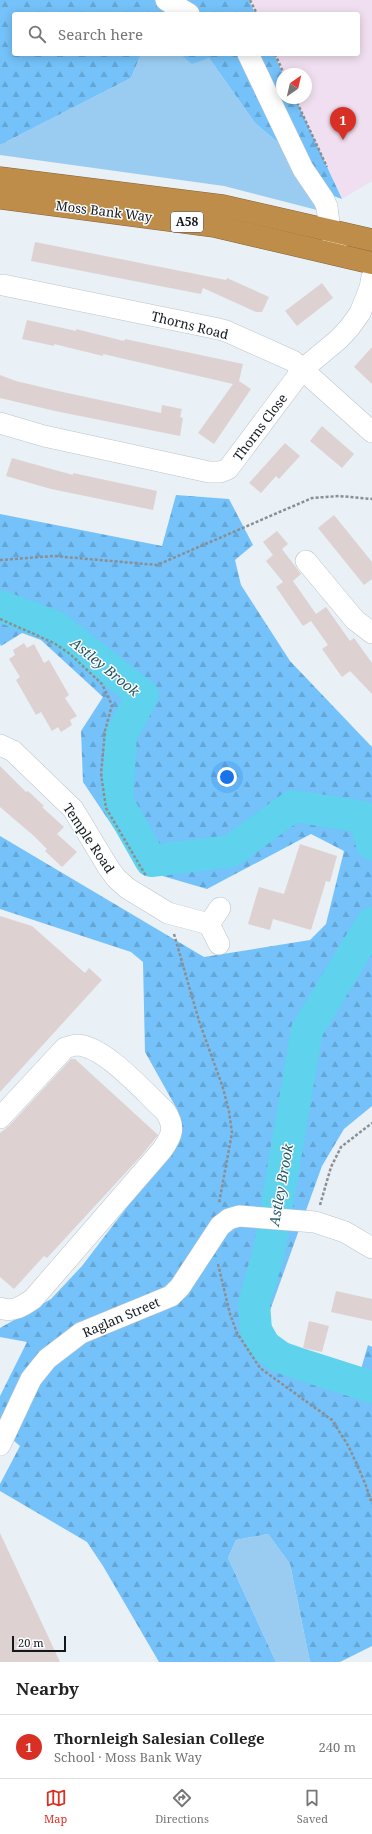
<!DOCTYPE html>
<meta charset="utf-8">
<style>
:root{--surface:#fff;--page:#f2f2f2;--text:#222;--muted:#767676;--line:#e0e0e0;--accent:#d93025}
body{margin:0;font-family:"Noto Serif",serif;background:var(--page);color:var(--text)}
.compass{position:absolute;left:276px;top:68px;width:36px;height:36px;border-radius:50%;background:var(--surface);box-shadow:0 2px 10px #0003;rotate:34deg}
.scale{position:absolute;left:12px;bottom:10px;width:54px;box-sizing:border-box;padding-left:4px;border:2px solid #15181a;border-top:0;font-size:11px;line-height:14px;white-space:nowrap;color:#15181a;-webkit-text-stroke:3px #fbfdfe;paint-order:stroke}
.you{position:absolute;left:227px;top:777px;width:14px;height:14px;margin:-10px;border:3px solid #fff;border-radius:50%;background:#1a73e8;box-shadow:0 0 0 6px #1a73e833}
.badge{display:grid;place-items:center;width:26px;height:26px;border-radius:50%;background:var(--accent);color:#fff;font-size:13px;font-weight:700}
.pin{position:absolute;translate:-50% -33px;filter:drop-shadow(0 1px 2px #0008)}
.pin::after{content:'';position:absolute;top:21px;width:14px;height:12px;background:inherit;clip-path:polygon(0 0,100% 0,50% 100%)}
.list{margin:0;padding:0;list-style:none}
h2{display:flex;justify-content:space-between;align-items:center;height:52px;margin:0;padding:0 16px;font-size:17px}
h2 small{font-size:13px;font-weight:400;color:var(--muted)}
.list li{display:grid;grid-template-columns:26px 1fr auto;gap:12px;align-items:center;box-sizing:border-box;height:64px;padding:0 16px;border-top:1px solid var(--line)}
.list b{display:block;font-size:15px;white-space:nowrap}
.list p{margin:0;font-size:13px;white-space:nowrap;color:var(--muted)}
.list em{font-size:13px;font-style:normal;color:var(--muted)}
.icon{flex:none;width:22px;height:22px;fill:none;stroke:currentColor;stroke-width:2;stroke-linecap:round;stroke-linejoin:round}
.map{position:relative;flex:none;width:372px;height:1662px;overflow:hidden}
.search{position:absolute;background:var(--surface);box-shadow:0 2px 10px #0003;left:12px;right:12px;top:12px;height:44px;display:flex;align-items:center;gap:10px;box-sizing:border-box;padding:0 14px;border-radius:4px;color:var(--muted);font-size:15px}
.sheet{height:116px;background:var(--surface)}
nav{display:flex;justify-content:space-around;align-items:center;box-sizing:border-box;height:56px;border-top:1px solid var(--line);background:var(--surface);font-size:11px;color:var(--muted)}
nav a{display:grid;justify-items:center;gap:2px}
nav .on{color:var(--accent)}
.map>svg:first-child{display:block}
.education{fill:#f0dff0}
.grass{fill:#9accf1}
.forest{fill:url(#forest-firs)}
.lines{fill:none;stroke-linecap:round;stroke-linejoin:round}
.river{stroke:#5fd2ee;stroke-width:32}
.building{fill:#ddd2d1}
.minor-casing{stroke:#bcc4ca;stroke-width:22}
.highway-casing{stroke:#836439;stroke-width:23}
.path{stroke:#8a8f93;stroke-width:2.5;stroke-dasharray:3 2;stroke-linecap:butt}
.minor{stroke:#fff;stroke-width:21}
.highway{stroke:#be8d4a;stroke-width:22}
.labels{text-anchor:middle;stroke-width:3;stroke-linejoin:round;paint-order:stroke}
.shield{fill:#fbfdfe;stroke:#5a5d5e;stroke-width:1}
.shield-label{font-size:12px;font-weight:bold;fill:#15181a}
.street-label{font-size:13px;fill:#15181a;stroke:#fbfdfe}
.water-label{font-size:14px;font-style:italic;fill:#245561;stroke:#fbfdfe}
</style>
<div class="map">
<svg width="372" height="1662" viewBox="0 0 372 1662">
<defs>
<pattern id="forest-firs" width="22" height="20" patternUnits="userSpaceOnUse"><rect width="22" height="20" fill="#74c2f9"/><path d="M5 1l3.5 6h-7zM16 11l3.5 6h-7z" fill="#64a6d5"/></pattern>
</defs>
<rect width="100%" height="100%" fill="#e9f0f6"/>
<path class="education" d="M249,0H372V181L342,199L295,98H306V74H283L274,54H358V14H255Z"/>
<g class="grass">
<path d="M141,54H180L192,63L209,58L255,123L282,146L316,201L317,210L224,186L0,155V145L131,78Z"/>
<path d="M268,1534L290,1564L310,1662H276L228,1558L236,1540Z"/>
</g>
<g class="forest">
<path d="M0,0H249L255,14H14V54H141L131,78L0,145Z"/>
<path d="M180,54H274L283,74H282V98H295L342,199L322,192L282,146L255,123L209,58L192,64Z"/>
<path d="M176,495L229,499L253,545L235,560L241,585L290,661L372,747V1106L344,1129L322,1166L263,1330L275,1347L359,1376L368,1345L372,1347V1646L340,1662H310L290,1564L268,1534L236,1540L228,1558L276,1662H159L103,1566L87,1542L0,1491V1484L20,1446L0,1429V1396L27,1342L0,1337V1328L51,1299L82,1266L172,1148L179,1131L178,1111L145,1052L143,962L131,952L0,909V836L204,957L310,940L326,924L344,851L311,834L207,889L142,870L83,782L81,731L103,697L41,640L22,633L1,646L0,644V514L162,546Z"/>
</g>
<g class="lines">
<g class="river">
<path d="M0,606L56,627L143,695L121,735L117,801L151,861L231,851L293,806L364,817L372,844"/>
<path d="M372,923L307,1030L269,1251L254,1304L256,1330L265,1346L280,1357L300,1364L372,1387"/>
</g>
</g>
<g class="building">
<path d="M35,242L226,280L227,278L269,297L262,312H256L203,288L201,294L31,261Z"/>
<path d="M322,283L333,298L297,326L285,311Z"/>
<path d="M27,320L76,331V329L124,341L125,339L243,364L239,381L251,389L214,444L198,433L233,384L103,354V356L54,344V346L22,339Z"/>
<path d="M372,347V384L354,367Z"/>
<path d="M0,375L16,381L58,391L161,413L162,405L182,409L180,417L183,418L180,436L55,411L0,398Z"/>
<path d="M322,426L354,454L342,468L310,441Z"/>
<path d="M285,443L300,456L279,479L276,476L261,493L249,483Z"/>
<path d="M12,458L73,475V473L157,491L153,510L51,489L6,476Z"/>
<path d="M334,515L372,562V579L364,585L318,528Z"/>
<path d="M277,531L288,544L282,549L301,574L293,581L316,614L326,607L350,641L354,638L372,663V694L350,671L342,677L322,649L328,645L311,621L303,626L276,587L283,582L266,561L273,555L263,542Z"/>
<path d="M24,643L27,648L34,644L44,663L49,660L69,695L65,698L77,716L70,720L72,725L61,732L58,727L52,731L41,712L36,715L16,680L20,677L9,659L15,655L13,650Z"/>
<path d="M0,766L26,792L28,791L44,806L42,807L64,827L57,834L77,852L62,867L45,851L47,849L34,836L0,807Z"/>
<path d="M300,844L337,856L330,882L326,881L311,930L273,919L270,930L248,924L259,887L284,894Z"/>
<path d="M0,916L32,926L85,973L89,968L102,980L0,1092Z"/>
<path d="M71,1059H75L158,1135L141,1156L47,1258L44,1256L14,1289L0,1277V1133L9,1126Z"/>
<path d="M336,1291L372,1299V1321L331,1312Z"/>
<path d="M309,1321L329,1326L322,1352L303,1348Z"/>
<path d="M0,1533L60,1662H0Z"/>
</g>
<g class="lines">
<defs>
<g id="minor">
<path d="M166,0L189,14"/>
<path d="M248,54L303,169L324,200L327,207L330,231L336,247"/>
<path d="M3,285L214,328L226,331L293,361L372,432"/>
<path d="M0,423L44,436L209,472H220L228,469L303,369L339,339L350,327L360,313L370,288L372,277"/>
<path d="M306,561L355,620L372,633"/>
<path d="M0,745L13,751L73,809L108,867L116,878L127,888L168,913L209,924"/>
<path d="M219,944L209,924L220,908"/>
<path d="M0,1118L65,1048C69,1047 74,1045 77,1045C105,1046 145,1093 165,1111C176,1127 172,1136 162,1150L33,1299C23,1306 12,1313 0,1308"/>
<path d="M0,1445L31,1379L47,1359L81,1333L171,1296L180,1287L220,1226L229,1219L239,1216L315,1222L345,1232L372,1248"/>
</g>
<g id="highway">
<path d="M0,178L223,206L372,240"/>
<path d="M0,198L214,226L372,263"/>
</g>
</defs>
<use href="#minor" class="minor-casing"/>
<use href="#highway" class="highway-casing"/>
<g class="path">
<path d="M250,0L257,14"/>
<path d="M275,54L284,74"/>
<path d="M295,98L327,167"/>
<path d="M0,560L54,556L157,565L312,498L339,496L372,499"/>
<path d="M0,619L54,643L70,654L102,684L112,705L105,731L101,774L106,808L146,876"/>
<path d="M174,934L199,1021L223,1088L229,1111L232,1133L219,1203"/>
<path d="M320,1205L331,1167L341,1147L372,1123"/>
<path d="M218,1264L230,1314L237,1333L260,1368L332,1420L349,1447L365,1483L372,1504"/>
</g>
<use href="#minor" class="minor"/>
<use href="#highway" class="highway"/>
</g>
<g class="labels">
<rect class="shield" x="171" y="212" width="32" height="20" rx="3"/>
<g class="shield-label">
<text x="187" y="226">A58</text>
</g>
<g class="street-label">
<text transform="translate(104 211) rotate(7)" y="5">Moss Bank Way</text>
<text transform="translate(190 325) rotate(14)" y="5">Thorns Road</text>
<text transform="translate(260 427) rotate(-53)" y="5">Thorns Close</text>
<text transform="translate(89 838) rotate(56)" y="5">Temple Road</text>
<text transform="translate(121 1317) rotate(-23)" y="5">Raglan Street</text>
</g>
<g class="water-label">
<text transform="translate(105 667) rotate(39)" y="5">Astley Brook</text>
<text transform="translate(281 1185) rotate(-80)" y="5">Astley Brook</text>
</g>
</g>
</svg>
<svg class="compass" viewBox="-18 -18 36 36"><path d="M0-13l5 13h-10z" fill="#e53935"/><path d="M0 13l5-13h-10z" fill="#767676"/></svg>
<div class="scale">20 m</div>
<div class="you"></div>
<div class="pin badge" style="left:343px;top:140px">1</div>
<div class="search"><svg class="icon" aria-label="search" viewBox="0 0 24 24"><circle cx="10" cy="10" r="6"/><path d="M15 15l6 6"/></svg>Search here</div>
</div>
<section class="sheet">
<h2>Nearby<small></small></h2>
<ul class="list">
<li><span class="badge">1</span><div><b>Thornleigh Salesian College</b><p>School · Moss Bank Way</p></div><em>240 m</em></li>
</ul>
</section>
<nav>
<a class="on"><svg class="icon" aria-label="map" viewBox="0 0 24 24"><path d="M3 6l6-2 6 2 6-2v14l-6 2-6-2-6 2zM9 4v14M15 6v14"/></svg>Map</a>
<a><svg class="icon" aria-label="directions" viewBox="0 0 24 24"><path d="M12 3l9 9-9 9-9-9zM9 14v-3h6M13 9l2 2-2 2"/></svg>Directions</a>
<a><svg class="icon" aria-label="saved" viewBox="0 0 24 24"><path d="M7 4h10v16l-5-4-5 4z"/></svg>Saved</a>
</nav>
